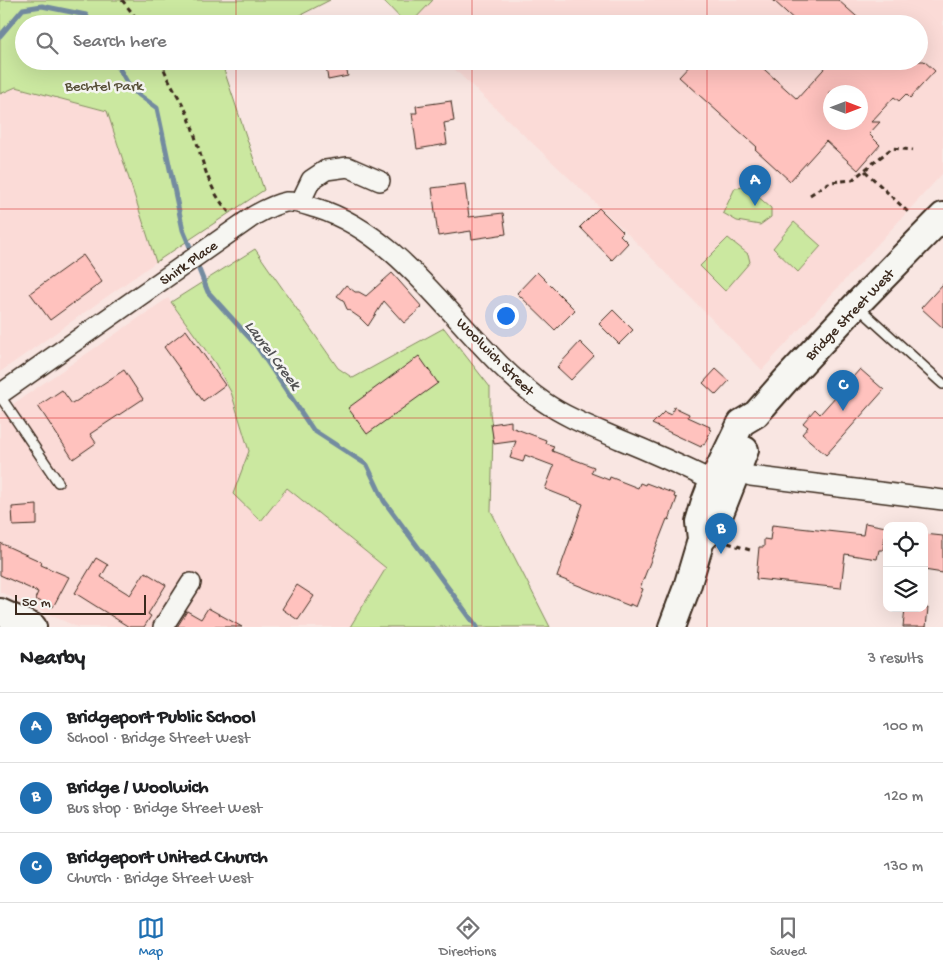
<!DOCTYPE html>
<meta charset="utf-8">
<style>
:root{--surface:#fff;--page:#f6f6f6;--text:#202124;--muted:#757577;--line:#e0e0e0;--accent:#1f6fb2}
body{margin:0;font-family:"Gochi Hand",sans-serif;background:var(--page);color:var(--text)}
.controls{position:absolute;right:15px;bottom:15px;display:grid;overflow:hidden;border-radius:10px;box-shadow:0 5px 20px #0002}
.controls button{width:45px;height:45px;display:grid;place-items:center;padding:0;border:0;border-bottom:1px solid var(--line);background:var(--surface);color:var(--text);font:25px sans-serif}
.compass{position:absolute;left:823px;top:85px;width:45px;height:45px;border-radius:50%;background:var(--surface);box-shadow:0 5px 20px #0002;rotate:90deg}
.scale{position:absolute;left:15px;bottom:12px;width:131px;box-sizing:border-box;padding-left:5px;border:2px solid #3b2a1e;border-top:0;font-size:14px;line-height:18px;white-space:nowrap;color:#3b2a1e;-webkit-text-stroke:4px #f6f6f2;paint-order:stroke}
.you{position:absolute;left:505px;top:315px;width:18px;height:18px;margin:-12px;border:4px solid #fff;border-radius:50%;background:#1a73e8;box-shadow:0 0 0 8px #1a73e833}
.badge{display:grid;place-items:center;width:32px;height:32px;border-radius:50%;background:var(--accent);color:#fff;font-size:16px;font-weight:700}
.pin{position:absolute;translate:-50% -41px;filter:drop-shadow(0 1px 2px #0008)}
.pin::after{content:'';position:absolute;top:26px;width:18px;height:15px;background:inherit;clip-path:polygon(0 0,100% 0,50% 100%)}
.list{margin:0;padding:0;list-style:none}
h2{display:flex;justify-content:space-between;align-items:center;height:65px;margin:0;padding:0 20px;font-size:21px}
h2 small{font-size:16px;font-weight:400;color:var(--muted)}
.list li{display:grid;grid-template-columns:32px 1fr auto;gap:15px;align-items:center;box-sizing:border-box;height:70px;padding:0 20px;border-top:1px solid var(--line)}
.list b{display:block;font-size:19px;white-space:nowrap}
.list p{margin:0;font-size:16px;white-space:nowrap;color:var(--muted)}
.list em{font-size:16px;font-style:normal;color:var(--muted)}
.icon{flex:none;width:28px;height:28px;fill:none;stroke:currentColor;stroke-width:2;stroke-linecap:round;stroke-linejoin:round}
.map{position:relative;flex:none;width:943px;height:627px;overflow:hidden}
.search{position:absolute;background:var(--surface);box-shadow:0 5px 20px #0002;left:15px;right:15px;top:15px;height:55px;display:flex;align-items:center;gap:12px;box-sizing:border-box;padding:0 18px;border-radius:28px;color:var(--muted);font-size:19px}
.sheet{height:275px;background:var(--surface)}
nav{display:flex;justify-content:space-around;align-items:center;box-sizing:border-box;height:70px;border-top:1px solid var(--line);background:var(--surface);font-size:14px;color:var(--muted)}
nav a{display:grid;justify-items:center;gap:2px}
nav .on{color:var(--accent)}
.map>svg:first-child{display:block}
.built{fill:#fbdbd7;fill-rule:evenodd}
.green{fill:#cbe8a0;stroke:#83895f}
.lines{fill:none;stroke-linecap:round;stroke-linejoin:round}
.stream{stroke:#738ba0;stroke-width:5}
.building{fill:#ffc2be;stroke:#3b2a1e;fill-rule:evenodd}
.service-casing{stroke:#3b2a1e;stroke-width:12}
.minor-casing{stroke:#3b2a1e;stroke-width:22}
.secondary-casing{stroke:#3b2a1e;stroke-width:30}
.path{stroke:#3b2a1e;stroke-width:3;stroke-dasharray:5 4;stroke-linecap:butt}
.service{stroke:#f6f6f2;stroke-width:9}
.minor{stroke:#f6f6f2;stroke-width:19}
.secondary{stroke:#f6f6f2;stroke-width:26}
.grid{fill:none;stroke:#d62828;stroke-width:1;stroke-opacity:0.55}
.labels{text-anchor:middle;stroke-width:5;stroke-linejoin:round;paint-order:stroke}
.park-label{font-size:15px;fill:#585038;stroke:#f6f6f2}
.street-label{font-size:15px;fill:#3b2a1e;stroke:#f6f6f2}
.water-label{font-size:16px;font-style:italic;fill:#525254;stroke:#f6f6f2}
</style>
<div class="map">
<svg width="943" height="627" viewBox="0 0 943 627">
<rect width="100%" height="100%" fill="#f9e6e2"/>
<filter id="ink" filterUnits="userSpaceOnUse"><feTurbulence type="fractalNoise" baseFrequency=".02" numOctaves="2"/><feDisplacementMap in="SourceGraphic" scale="10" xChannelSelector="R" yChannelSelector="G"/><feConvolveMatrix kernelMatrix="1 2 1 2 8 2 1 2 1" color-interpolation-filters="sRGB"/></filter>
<g filter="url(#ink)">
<g class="built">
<path d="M433,0H943V173L762,370L626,232L446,61H919V24H410ZM830,92H860V122H830Z"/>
<path d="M16,87L107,111L156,262L0,372V94Z"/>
<path d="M168,298L215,363L231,392L249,451L287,488L386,568L350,627H77L0,592V413Z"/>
</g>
<g class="green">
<path d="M0,0H330L283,24H24V61H221L264,190L156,262L107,111L16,87L0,94Z"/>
<path d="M383,0H433L410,24H406Z"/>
<path d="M747,187L771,208V217L760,225L737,221L723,213L735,188Z"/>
<path d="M794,222L821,246L798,272L773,248Z"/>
<path d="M728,238L748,254L750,262L725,291L700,266Z"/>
<path d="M255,249L338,368L353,378L444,328L490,387V413L493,433L491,511L550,627H350L386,568L287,488L261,521L233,494L249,451L231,392L215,363L171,302Z"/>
</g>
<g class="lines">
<g class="stream">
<path d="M0,36L23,9L42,6L86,15L91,24"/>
<path d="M115,61L131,89L157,108L183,230L193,254"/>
<path d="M196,262L208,292L256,345L313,430L367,465L384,501L477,627"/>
</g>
</g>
<g class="building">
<path d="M773,0H838L865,24H799Z"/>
<path d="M694,61H755L797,99L831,61H924L935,71L910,98L906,94L899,101L894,97L871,122H880L869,134L880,145L858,170L826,141L790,181L755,149L757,147L679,77ZM830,92H860V122H830Z"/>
<path d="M345,63L348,76L328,80L326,66Z"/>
<path d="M451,101L454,121L444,123L447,144L417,149L412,113H417L416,106Z"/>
<path d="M465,184L469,217L503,213L506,234L472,239L471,231L438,236L432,188Z"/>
<path d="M599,208L623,232L620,235L628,243L612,260L580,227Z"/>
<path d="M83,255L102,282L50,320L30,293Z"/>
<path d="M537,272L575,310L555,330L517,293Z"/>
<path d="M392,273L422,307L404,323L384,301L368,326L360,318L347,309L343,300L337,296L346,285L355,292H359L366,296Z"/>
<path d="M943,284V328L921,308Z"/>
<path d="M613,310L633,330L619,344L599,324Z"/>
<path d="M186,330L225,385L203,401L164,347Z"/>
<path d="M580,342L594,356L571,380L557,367Z"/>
<path d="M419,356L438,383L367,434L348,408Z"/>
<path d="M716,369L729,381L716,395L703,383Z"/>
<path d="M860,369L884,390L826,455L802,434L808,427L803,423L815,409L820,414Z"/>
<path d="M124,370L143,399L90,434L96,443L73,459L38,406L62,390L72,404Z"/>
<path d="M674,407L689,414L688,417L710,427L709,429L711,430L704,445L702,444L701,447L652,424L664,412L671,415Z"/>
<path d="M511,421V427L546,440L545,443L554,446L552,451L594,467L591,473L609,480L610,477L638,488L640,483L645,485L646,483L675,494L674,497L677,498L669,520L667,519L640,588L643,589L636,607L630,604V606L557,577L583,504L545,489L554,466L525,455L523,462L510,458L516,441L494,444L491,424Z"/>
<path d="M37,505V525L13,526L12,507Z"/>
<path d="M865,523L886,527L883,550H879L877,559L845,554L841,588L756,579L759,547H764V539L770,540L772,525L863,535Z"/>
<path d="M924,534L943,536V573L924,570Z"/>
<path d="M0,543L42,562L41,565L69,577L53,607L35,599L38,592L0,575Z"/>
<path d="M96,558L108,565L101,577L130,595L145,572L166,585L148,614L151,616L144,627H129L75,593Z"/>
<path d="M297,585L314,596L298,620L282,609Z"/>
<path d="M208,608L226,618L242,627H177L187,611L201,619Z"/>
<path d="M905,608H928L926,627H903Z"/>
</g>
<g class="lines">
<defs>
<g id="service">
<path d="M858,307L943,384"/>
<path d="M0,396L58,482"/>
</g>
<g id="minor">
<path d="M300,203L311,180L326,170L348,167L380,181"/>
<path d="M0,394L255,215C264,210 275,204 286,202C296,201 306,205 316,208C411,237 465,348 544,402C567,418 594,428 619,439C651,452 682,466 713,481"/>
<path d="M737,471L751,476L943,500"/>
<path d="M163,627L191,583"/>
</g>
<g id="secondary">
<path d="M703,538L715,526L745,450"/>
<path d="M0,612L33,627"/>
<path d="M672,627L687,587L701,540L699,522L705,502L713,481L741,423L756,414L786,380L856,305L943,216"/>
</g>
</defs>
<use href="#service" class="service-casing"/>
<use href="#minor" class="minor-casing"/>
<use href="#secondary" class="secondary-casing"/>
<g class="path">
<path d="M122,0L141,24"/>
<path d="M161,61C167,80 179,96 187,113C201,147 203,184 229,212"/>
<path d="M865,171L909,213"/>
<path d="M810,195L830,182L852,180L892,148L913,150"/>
<path d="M728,543L753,551"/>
</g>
<use href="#service" class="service"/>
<use href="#minor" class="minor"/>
<use href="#secondary" class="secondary"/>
</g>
</g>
<path class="grid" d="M236,0V24M472,0V24M707,0V24M236,61V627M472,61V627M707,61V627M0,209H943M0,418H943"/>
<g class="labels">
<g class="park-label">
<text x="104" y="90">Bechtel Park</text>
</g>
<g class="street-label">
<text transform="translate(188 262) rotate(-35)" y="5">Shirk Place</text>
<text transform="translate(849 314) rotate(-46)" y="5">Bridge Street West</text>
<text transform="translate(496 356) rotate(45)" y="5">Woolwich Street</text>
</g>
<g class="water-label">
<text transform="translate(274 354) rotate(53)" y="6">Laurel Creek</text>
</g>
</g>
</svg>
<div class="controls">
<button><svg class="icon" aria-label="locate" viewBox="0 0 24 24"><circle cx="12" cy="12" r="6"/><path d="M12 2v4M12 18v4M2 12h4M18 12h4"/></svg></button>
<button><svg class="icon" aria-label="layers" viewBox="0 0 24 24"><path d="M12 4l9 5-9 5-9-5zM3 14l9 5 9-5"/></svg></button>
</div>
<svg class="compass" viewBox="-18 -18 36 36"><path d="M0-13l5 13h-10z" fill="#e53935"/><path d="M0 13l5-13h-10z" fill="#757577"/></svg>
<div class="scale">50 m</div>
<div class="you"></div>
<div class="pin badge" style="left:755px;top:206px">A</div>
<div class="pin badge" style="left:721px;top:554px">B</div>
<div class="pin badge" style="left:843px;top:411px">C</div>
<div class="search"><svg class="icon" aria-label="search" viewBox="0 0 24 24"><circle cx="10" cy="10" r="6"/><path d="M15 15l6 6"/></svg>Search here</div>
</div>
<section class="sheet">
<h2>Nearby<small>3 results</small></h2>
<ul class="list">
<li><span class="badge">A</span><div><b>Bridgeport Public School</b><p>School · Bridge Street West</p></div><em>100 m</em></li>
<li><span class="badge">B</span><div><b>Bridge / Woolwich</b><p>Bus stop · Bridge Street West</p></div><em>120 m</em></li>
<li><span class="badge">C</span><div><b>Bridgeport United Church</b><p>Church · Bridge Street West</p></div><em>130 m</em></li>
</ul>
</section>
<nav>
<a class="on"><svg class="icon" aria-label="map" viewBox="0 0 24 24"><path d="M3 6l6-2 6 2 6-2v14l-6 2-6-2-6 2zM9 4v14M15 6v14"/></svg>Map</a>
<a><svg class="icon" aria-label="directions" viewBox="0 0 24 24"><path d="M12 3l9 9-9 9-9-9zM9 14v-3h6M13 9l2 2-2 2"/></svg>Directions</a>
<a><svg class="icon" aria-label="saved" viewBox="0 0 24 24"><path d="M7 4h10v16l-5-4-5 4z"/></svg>Saved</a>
</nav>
